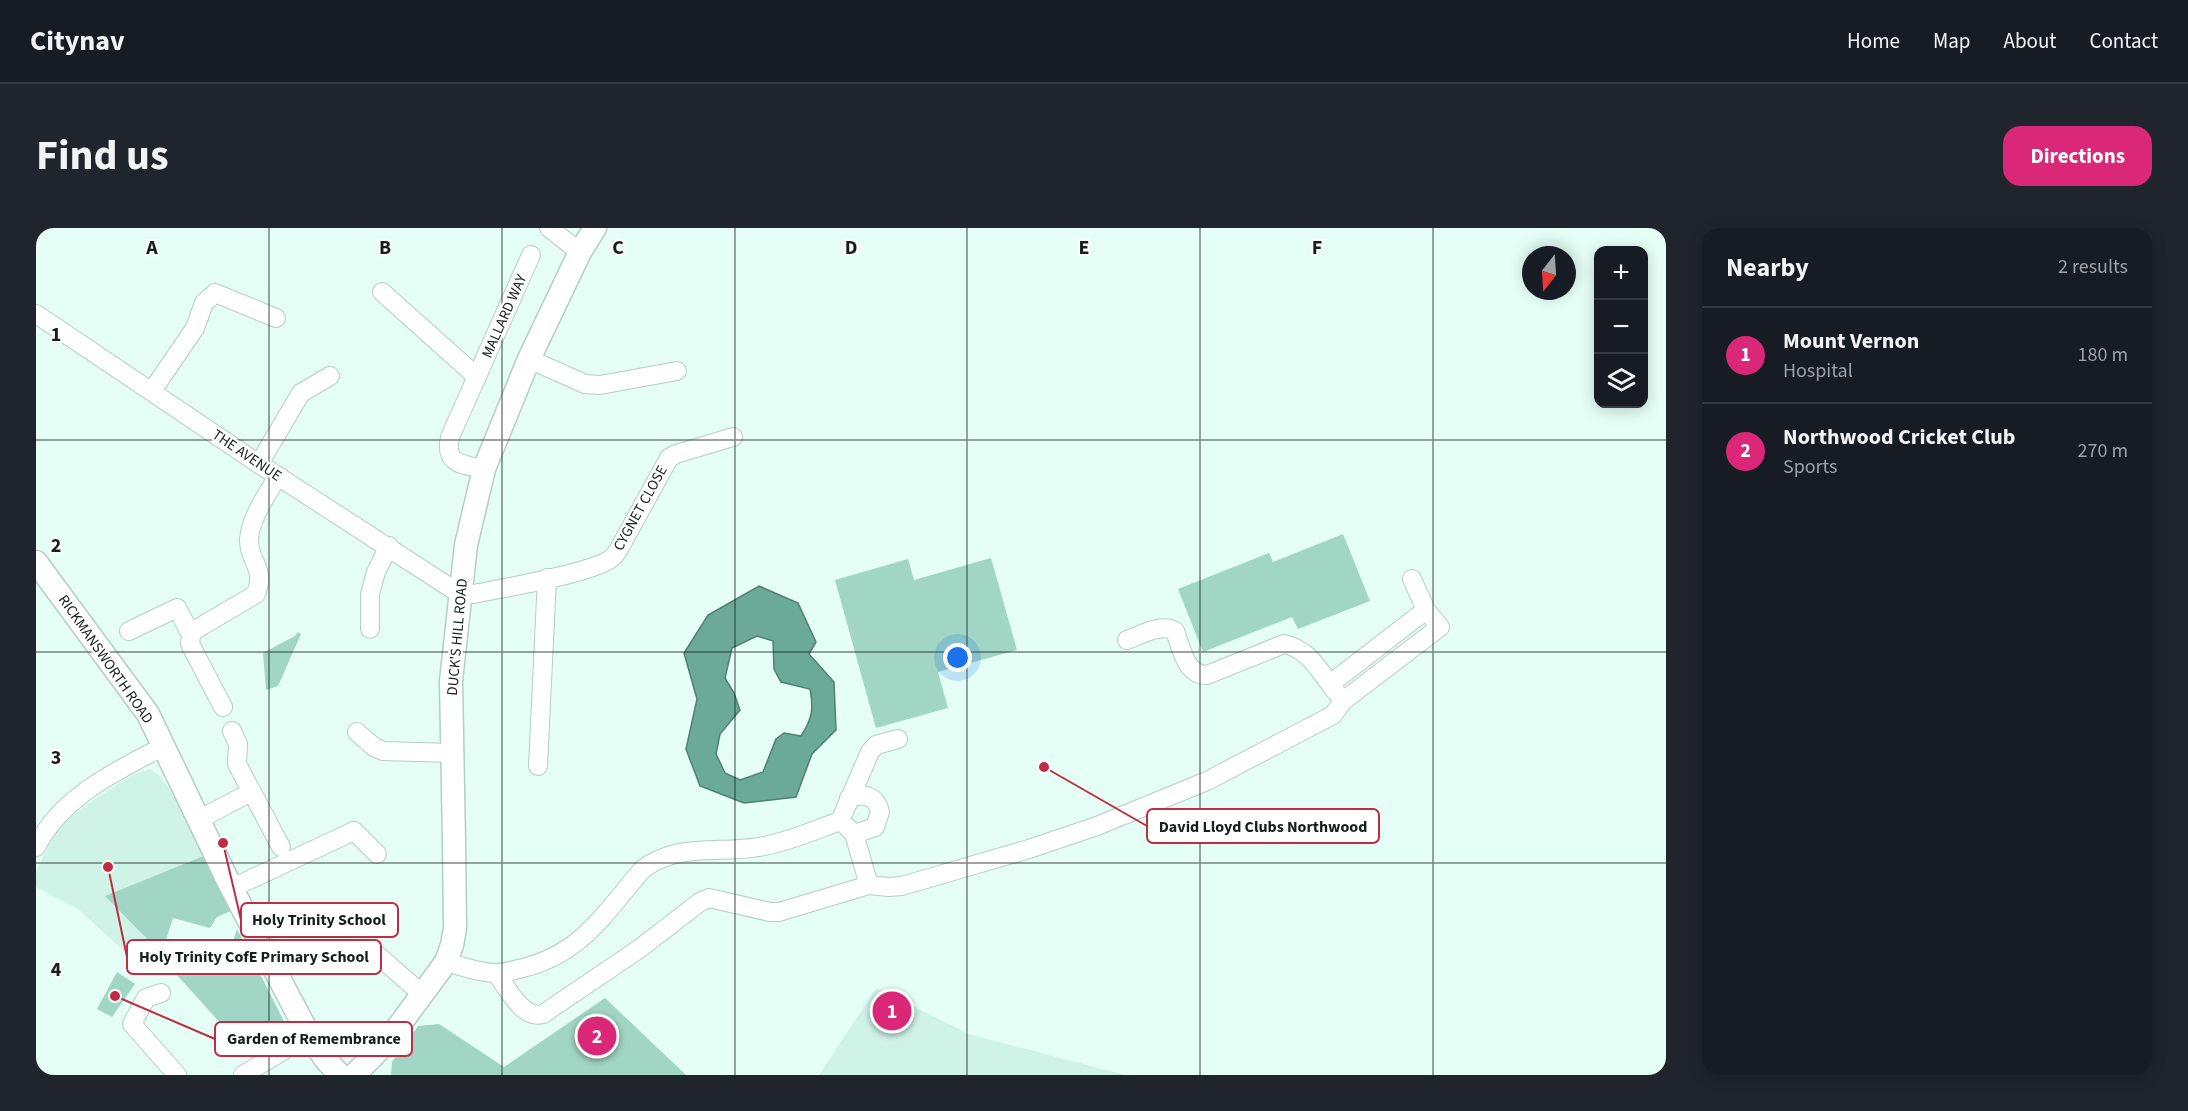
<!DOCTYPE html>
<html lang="en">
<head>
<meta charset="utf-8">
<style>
  :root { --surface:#171b24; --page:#20242c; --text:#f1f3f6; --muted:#9ea1a6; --line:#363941; --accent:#db2777 }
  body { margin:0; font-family:"Source Sans 3",sans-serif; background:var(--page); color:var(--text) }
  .controls { position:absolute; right:18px; top:18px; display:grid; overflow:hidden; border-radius:12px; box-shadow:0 3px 15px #0003 }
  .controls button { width:54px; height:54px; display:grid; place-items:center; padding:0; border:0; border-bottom:2px solid var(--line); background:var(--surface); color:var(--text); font:30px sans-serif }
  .compass { position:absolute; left:1486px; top:18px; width:54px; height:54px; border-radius:50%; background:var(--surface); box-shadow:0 3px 15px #0003; rotate:197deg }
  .you { position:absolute; left:922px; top:430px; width:21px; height:21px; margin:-15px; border:4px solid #fff; border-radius:50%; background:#1a73e8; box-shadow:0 0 0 9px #1a73e833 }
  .badge { display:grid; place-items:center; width:39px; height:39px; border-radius:50%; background:var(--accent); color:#fff; font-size:20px; font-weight:700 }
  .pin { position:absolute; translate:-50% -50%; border:3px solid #fff; box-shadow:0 2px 6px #0006 }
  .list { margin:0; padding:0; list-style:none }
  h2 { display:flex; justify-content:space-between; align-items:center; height:78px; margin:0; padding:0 24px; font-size:26px }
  h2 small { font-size:20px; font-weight:400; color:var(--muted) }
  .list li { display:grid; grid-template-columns:39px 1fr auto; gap:18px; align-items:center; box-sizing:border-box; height:96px; padding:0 24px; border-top:2px solid var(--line) }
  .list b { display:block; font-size:22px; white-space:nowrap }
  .list p { margin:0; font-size:20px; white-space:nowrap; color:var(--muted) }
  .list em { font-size:20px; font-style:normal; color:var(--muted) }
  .icon { flex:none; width:33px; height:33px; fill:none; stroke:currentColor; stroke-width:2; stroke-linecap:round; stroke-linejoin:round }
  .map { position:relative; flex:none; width:1630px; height:847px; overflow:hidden; border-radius:18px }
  header { display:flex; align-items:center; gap:36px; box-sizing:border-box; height:84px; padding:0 30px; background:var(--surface); border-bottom:2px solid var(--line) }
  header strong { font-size:28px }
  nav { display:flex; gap:33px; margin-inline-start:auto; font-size:21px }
  .intro { display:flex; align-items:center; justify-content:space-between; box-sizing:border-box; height:144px; padding:0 36px }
  h1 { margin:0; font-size:42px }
  .button { padding:15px 27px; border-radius:18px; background:var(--accent); color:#fff; font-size:21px; font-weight:700 }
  main { display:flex; gap:36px; padding:0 36px }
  aside { flex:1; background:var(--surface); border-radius:18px; box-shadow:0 3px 15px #0003 }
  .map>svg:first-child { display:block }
  .built { fill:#d0f3e7 }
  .green { fill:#a1d5c4 }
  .water { fill:#6baa97; stroke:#518072; stroke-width:1.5; fill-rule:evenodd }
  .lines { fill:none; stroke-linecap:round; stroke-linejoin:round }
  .minor-casing { stroke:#b4cdc5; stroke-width:20 }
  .major-casing { stroke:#b4cdc5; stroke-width:25 }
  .minor { stroke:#fff; stroke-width:18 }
  .major { stroke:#fff; stroke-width:22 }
  .grid { fill:none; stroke:#151f1c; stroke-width:1.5; stroke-opacity:0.55 }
  .labels { text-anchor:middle; stroke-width:4.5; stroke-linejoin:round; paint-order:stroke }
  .street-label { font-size:15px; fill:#151f1c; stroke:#fff }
  .grid-label { font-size:20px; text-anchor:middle; font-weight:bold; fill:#151f1c; stroke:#fff; stroke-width:4.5; stroke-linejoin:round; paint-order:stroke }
  .leader { fill:none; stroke:#be2d44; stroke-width:2 }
  .callout-dot { fill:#be2d44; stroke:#fff; stroke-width:2 }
  .callout { fill:#fff; stroke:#be2d44; stroke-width:2 }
  .callout-label { font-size:16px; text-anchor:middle; font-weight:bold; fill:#151f1c }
</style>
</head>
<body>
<header>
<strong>Citynav</strong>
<nav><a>Home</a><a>Map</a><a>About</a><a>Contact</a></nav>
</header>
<div class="intro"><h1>Find us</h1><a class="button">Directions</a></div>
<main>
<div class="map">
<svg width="1630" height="847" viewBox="0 0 1630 847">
  <rect width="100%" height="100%" fill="#e5fff6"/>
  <g class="built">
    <path d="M114 541 124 548 143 575 170 627 69 668 112 712 95 729 42 681 0 659V643L19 606 33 590 50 577 96 547Z"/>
    <path d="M840 760 933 806 1089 847H783Z"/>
  </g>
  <g class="green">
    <path d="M1307 306 1334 373 1262 401 1256 389 1167 424 1142 361 1233 325 1237 334Z"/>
    <path d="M955 330 981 422 902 444 912 480 840 500 799 352 872 331 878 352Z"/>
    <path d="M262 404 265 406 242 458 230 462 227 425 259 408Z"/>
    <path d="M170 627 195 683 181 689 174 700 137 690 125 728 187 747 201 701 254 805 216 830 140 746 101 733 116 716 69 668Z"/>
    <path d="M81 744 99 756 76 789 61 781Z"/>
    <path d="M569 770 650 847H355L356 834 382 798 403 796 468 839Z"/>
  </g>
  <path class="water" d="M723 358 762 375 780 414 773 426 798 454 800 502 776 526 760 569 708 575 664 558 650 521 661 471 648 425 672 387ZM721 408 737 413 738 441 745 454 774 461C778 481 776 491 765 508L748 505 740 511 727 544 704 552 689 545 680 526 684 506 704 482 698 465 689 450 696 420Z"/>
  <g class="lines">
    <g class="minor-casing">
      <g id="minor">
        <path d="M513 0 544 24"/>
        <path d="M346 64 440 148"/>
        <path d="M0 86 223 236 424 366H438C466 360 560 345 577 329 579 327 581 324 583 321L633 230 640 226 697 209"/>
        <path d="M493 131 549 156 564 157 641 143"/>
        <path d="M116 163 159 100 168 75 179 65 240 90"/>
        <path d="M223 236 265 165 294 148"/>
        <path d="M448 241C426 236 408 237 414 209L495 27"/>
        <path d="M334 401V366L340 344 353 318"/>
        <path d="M93 403 141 380 155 407"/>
        <path d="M1091 412C1105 407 1124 395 1139 403 1145 419 1150 448 1171 447L1248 416C1270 420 1281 439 1294 456"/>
        <path d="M1300 464 1294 456 1390 382"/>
        <path d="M187 479 154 416 155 407 159 402 220 366C230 339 213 335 213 312 214 290 231 267 242 248"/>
        <path d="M196 503 202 516 201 536 245 619"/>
        <path d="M321 504 338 519 347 523 417 525"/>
        <path d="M502 538 511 350"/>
        <path d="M813 570C828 565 840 567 844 584L839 599 818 606"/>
        <path d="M162 592 215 564"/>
        <path d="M810 598 818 606 833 657"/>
        <path d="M0 619C25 569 80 543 128 518"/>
        <path d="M196 660 318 603 341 626"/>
        <path d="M339 725 386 766"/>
        <path d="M410 734C426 738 443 745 460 745 467 745 475 743 483 741 545 727 567 687 606 642 641 613 688 627 728 618 755 613 779 602 804 593L834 524 840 517 862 511"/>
        <path d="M461 746C471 760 487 792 507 786L603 721 664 674 673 670 734 684H743L833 657 853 659 866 658 993 621 1061 598 1171 553 1297 487 1307 473 1404 399 1390 382 1376 351"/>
        <path d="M125 765 110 770 96 796 141 847"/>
        <path d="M207 847 273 807"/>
      </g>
    </g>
    <g class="major-casing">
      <g id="major">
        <path d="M0 334 112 486 193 655 273 807 290 832 304 847"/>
        <path d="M318 847 346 819 365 795 410 734 416 717 419 700 418 614 415 453 430 317 448 241 493 131 544 24 559 0"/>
      </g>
    </g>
    <use href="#minor" class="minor"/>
    <use href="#major" class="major"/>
  </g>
  <path class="grid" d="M233 0V847M466 0V847M699 0V847M931 0V847M1164 0V847M1397 0V847M0 212H1630M0 424H1630M0 635H1630"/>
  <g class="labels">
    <g class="street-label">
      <text transform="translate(468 88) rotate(-66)" y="5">MALLARD WAY</text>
      <text transform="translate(211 227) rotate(34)" y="5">THE AVENUE</text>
      <text transform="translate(604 280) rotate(-61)" y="5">CYGNET CLOSE</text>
      <text transform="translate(421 409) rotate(-85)" y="5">DUCK'S HILL ROAD</text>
      <text transform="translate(70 431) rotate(55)" y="5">RICKMANSWORTH ROAD</text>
    </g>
  </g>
  <g class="grid-label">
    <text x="116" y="26">A</text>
    <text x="349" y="26">B</text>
    <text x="582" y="26">C</text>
    <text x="815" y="26">D</text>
    <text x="1048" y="26">E</text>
    <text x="1281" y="26">F</text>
    <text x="20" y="113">1</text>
    <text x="20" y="324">2</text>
    <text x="20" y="536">3</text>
    <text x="20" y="748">4</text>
  </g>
  <path class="leader" d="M1008 539L1111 598M187 615L205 692M72 639L91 729M79 768L179 811"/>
  <g class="callout-dot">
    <circle cx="1008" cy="539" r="6"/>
    <circle cx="187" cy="615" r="6"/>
    <circle cx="72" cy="639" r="6"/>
    <circle cx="79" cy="768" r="6"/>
  </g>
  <g class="callout">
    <rect x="1111" y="581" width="232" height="34" rx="6"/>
    <rect x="205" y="675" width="157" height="34" rx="6"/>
    <rect x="91" y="712" width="254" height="34" rx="6"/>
    <rect x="179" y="794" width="197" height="34" rx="6"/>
  </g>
  <g class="callout-label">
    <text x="1227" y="604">David Lloyd Clubs Northwood</text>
    <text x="283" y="697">Holy Trinity School</text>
    <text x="218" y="734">Holy Trinity CofE Primary School</text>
    <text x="278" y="816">Garden of Remembrance</text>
  </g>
</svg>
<div class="controls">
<button>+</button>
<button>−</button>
<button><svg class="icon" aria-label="layers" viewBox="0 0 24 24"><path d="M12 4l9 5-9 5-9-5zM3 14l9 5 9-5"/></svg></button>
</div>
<svg class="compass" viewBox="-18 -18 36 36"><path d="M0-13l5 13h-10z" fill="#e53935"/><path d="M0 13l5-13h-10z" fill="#9ea1a6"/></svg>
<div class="you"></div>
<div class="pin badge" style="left:856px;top:783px">1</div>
<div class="pin badge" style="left:561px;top:808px">2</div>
</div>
<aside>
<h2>Nearby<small>2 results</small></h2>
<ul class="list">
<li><span class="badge">1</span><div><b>Mount Vernon</b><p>Hospital</p></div><em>180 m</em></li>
<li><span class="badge">2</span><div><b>Northwood Cricket Club</b><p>Sports</p></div><em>270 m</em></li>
</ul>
</aside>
</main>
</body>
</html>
